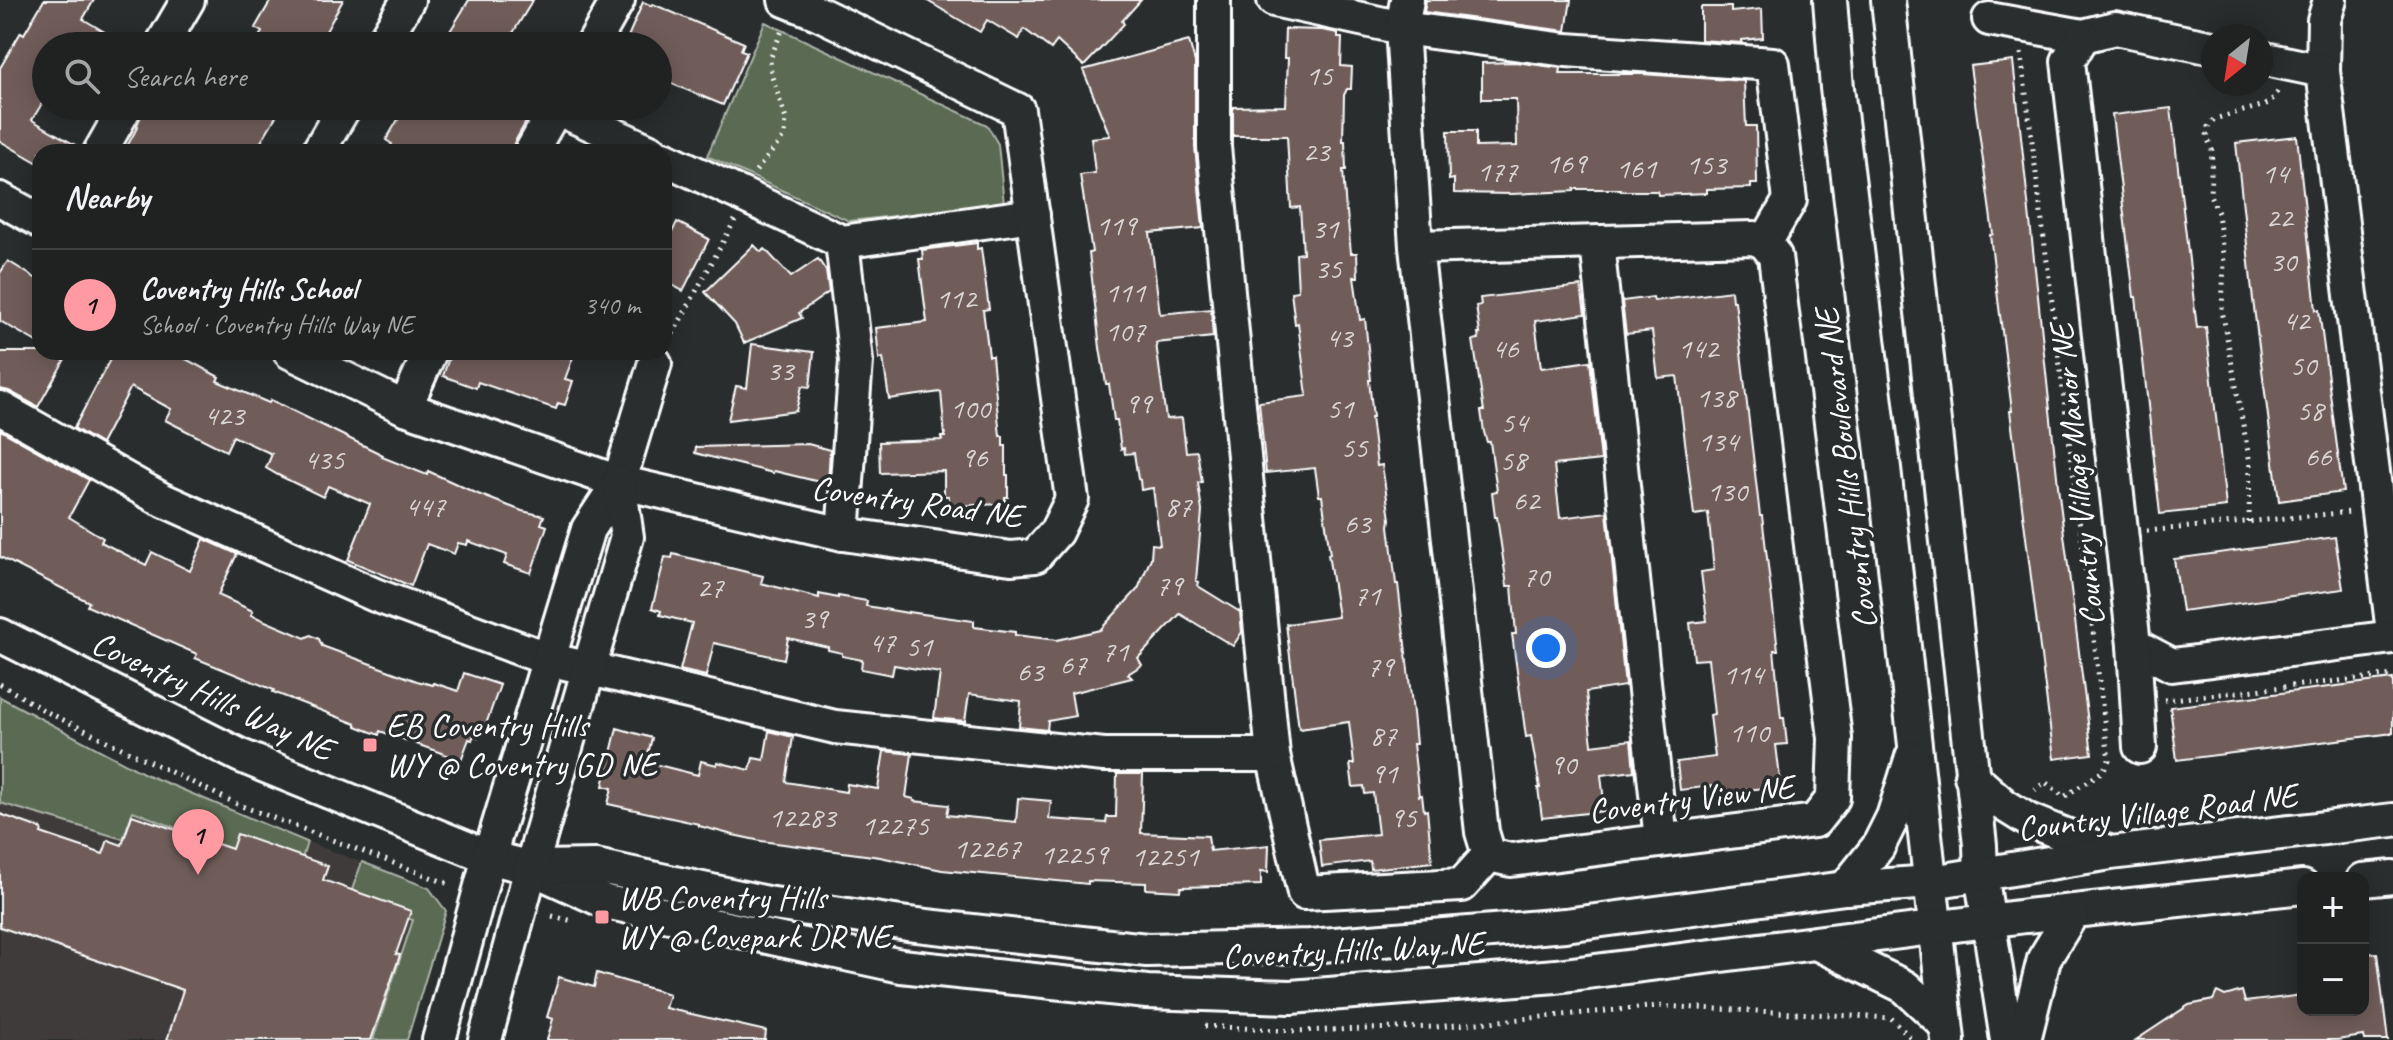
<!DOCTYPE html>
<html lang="en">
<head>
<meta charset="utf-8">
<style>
  :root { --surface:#202222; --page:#2d2f2f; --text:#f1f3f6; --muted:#a2a4a5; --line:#3d3f40; --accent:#ff9aa2 }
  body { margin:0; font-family:Caveat,sans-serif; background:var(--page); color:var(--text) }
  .controls { position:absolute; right:24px; bottom:24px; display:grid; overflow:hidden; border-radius:16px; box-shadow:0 4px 20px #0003 }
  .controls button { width:72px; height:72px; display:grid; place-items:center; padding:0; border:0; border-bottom:2px solid var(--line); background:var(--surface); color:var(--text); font:40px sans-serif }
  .compass { position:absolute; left:2201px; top:24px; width:72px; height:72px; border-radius:50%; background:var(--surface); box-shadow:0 4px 20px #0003; rotate:210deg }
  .you { position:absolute; left:1546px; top:648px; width:28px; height:28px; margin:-20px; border:6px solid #fff; border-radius:50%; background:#1a73e8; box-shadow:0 0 0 12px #1a73e833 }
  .badge { display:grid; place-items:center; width:52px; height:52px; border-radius:50%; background:var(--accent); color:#111; font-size:26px; font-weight:700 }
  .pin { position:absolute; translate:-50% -66px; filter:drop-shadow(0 2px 4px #0008) }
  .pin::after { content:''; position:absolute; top:42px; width:28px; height:24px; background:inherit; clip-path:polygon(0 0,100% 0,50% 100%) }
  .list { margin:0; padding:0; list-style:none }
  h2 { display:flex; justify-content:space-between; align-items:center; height:104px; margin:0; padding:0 32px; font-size:34px }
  h2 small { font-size:26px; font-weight:400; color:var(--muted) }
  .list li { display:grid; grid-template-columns:52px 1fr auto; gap:24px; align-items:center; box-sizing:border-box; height:112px; padding:0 32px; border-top:2px solid var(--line) }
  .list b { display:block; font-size:30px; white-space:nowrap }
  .list p { margin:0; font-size:26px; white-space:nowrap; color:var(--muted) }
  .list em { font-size:26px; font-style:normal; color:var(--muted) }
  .icon { flex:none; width:44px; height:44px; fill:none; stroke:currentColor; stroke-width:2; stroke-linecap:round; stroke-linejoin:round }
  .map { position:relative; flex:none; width:2393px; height:1040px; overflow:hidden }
  .search { position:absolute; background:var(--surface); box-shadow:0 4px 20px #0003; left:32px; top:32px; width:640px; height:88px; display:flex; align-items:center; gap:20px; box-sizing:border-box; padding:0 28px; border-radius:44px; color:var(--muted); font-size:30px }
  .panel { position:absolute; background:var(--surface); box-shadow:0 4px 20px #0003; left:32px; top:144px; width:640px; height:216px; border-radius:24px }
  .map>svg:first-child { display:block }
  .built { fill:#3f3b3b }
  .green { fill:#5a6a53; stroke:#acb4a9; stroke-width:2 }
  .building { fill:#6f5d5a; stroke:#fff; stroke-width:2 }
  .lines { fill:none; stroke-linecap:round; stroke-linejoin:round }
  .minor-casing { stroke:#fff; stroke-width:38 }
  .path { stroke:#fff; stroke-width:5; stroke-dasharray:2 6; stroke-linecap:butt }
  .minor { stroke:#2a2d2e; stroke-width:32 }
  .poi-dot { fill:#ff9aa2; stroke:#2a2d2e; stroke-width:3 }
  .labels { text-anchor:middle; stroke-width:7; stroke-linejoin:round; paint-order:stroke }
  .number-label { font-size:30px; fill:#dbd6d6 }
  .street-label { font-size:34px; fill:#fff; stroke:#2a2d2e }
  .poi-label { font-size:34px; fill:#fff; stroke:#2a2d2e; text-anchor:start }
</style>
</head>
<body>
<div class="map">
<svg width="2393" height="1040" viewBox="0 0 2393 1040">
  <rect width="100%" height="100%" fill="#2a2d2e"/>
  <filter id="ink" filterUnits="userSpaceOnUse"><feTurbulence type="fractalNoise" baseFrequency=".0125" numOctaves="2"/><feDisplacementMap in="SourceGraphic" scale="16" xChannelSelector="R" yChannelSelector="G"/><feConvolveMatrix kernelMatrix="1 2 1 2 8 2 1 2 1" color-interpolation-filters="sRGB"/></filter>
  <g filter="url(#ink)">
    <path class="built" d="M0 697 145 774 258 823 429 888 446 911 407 1040H0Z"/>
    <g class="green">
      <path d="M765 22 987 125 998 144 1004 204 849 221 707 156Z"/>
      <path d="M0 697 145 774 307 842 301 862 232 850 133 811 123 839 0 803Z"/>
      <path d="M362 862 429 888 446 911 407 1040H373L413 920 349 898Z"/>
    </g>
    <g class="building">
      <path d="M44 0H94L83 19 128 46H46V97L32 120 82 149 81 152H40V164L0 141V68L21 32 24 34Z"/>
      <path d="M271 0H343L318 46H253L262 32 255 28Z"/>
      <path d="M469 0H533L505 46H441Z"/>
      <path d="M926 0H1141L1122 21 1124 24 1084 66 1057 41 1051 49 1024 29 1019 39 987 20 980 32Z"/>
      <path d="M1426 0H1571L1566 31 1424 12Z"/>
      <path d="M643 2 652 6 653 4 744 43 741 50 747 52 723 105 658 78V46H624Z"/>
      <path d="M1701 7H1731V12L1762 9 1763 38 1742 40V43L1701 40Z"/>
      <path d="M1285 29 1322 30 1338 33V38H1342L1341 66 1352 67 1351 89H1347L1344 95 1343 141H1345L1346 170H1343L1346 212H1347L1351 253H1357L1358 277H1354L1360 320 1365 319 1368 348 1371 380H1369L1373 417H1371L1377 466 1382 465 1390 519 1389 526 1396 584H1398L1413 713 1416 744H1413L1419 796 1422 795 1424 811 1427 810 1432 862 1371 869 1370 861 1322 867 1319 840 1378 834 1373 793 1365 794 1364 786 1353 787 1350 764H1354L1349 722 1299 729 1286 624 1338 617 1328 554H1330L1322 496H1319L1315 468 1266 473 1259 402 1307 396 1298 323 1295 324 1291 292 1298 291 1296 254 1303 253 1300 207 1291 208 1287 136H1233V107L1286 106 1288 58H1284Z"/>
      <path d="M1189 41 1195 62V147L1203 228 1150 233 1160 314 1211 309 1213 337 1156 343 1166 419 1182 418 1186 452 1197 451 1202 482 1198 483 1202 511 1196 581 1199 582 1198 586 1240 612 1242 632 1233 646 1180 614 1138 658 1142 665 1128 674 1132 678 1071 693 1075 716 1048 721 1047 730 1019 727 1021 701 969 694 965 721 934 718 940 673 894 665 892 675 861 669 862 660 842 656V653L828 650V647L788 638 784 659 714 643 706 676 680 670 692 623 660 615 661 611 652 608 665 557 672 558 673 554 763 576 761 583 819 598V594L838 598V596L867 601 866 606 908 613V612L974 621V627L1015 632V635L1057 640 1100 630 1138 589 1151 558 1152 544 1160 545 1153 488 1141 490 1140 480 1138 479 1134 453 1125 454 1124 448 1121 449 1117 420H1114L1109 384H1106L1100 348 1089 253 1092 252 1080 175 1095 173 1091 138 1110 136 1083 70Z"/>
      <path d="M2013 61 2059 495 2092 754 2054 759 2010 411H2012L1990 235 1993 234 1970 66Z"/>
      <path d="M1515 62 1561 68 1560 74H1642L1744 81 1746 126H1756L1757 184H1751V188L1707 189V193L1658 195 1657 191H1621V189H1574V191L1512 194 1454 193V179L1449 180 1448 131H1476V147L1517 146 1516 99H1482V63Z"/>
      <path d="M145 106H282L255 152H124L138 126 137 125Z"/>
      <path d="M406 106H535L514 143 512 152H387L392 144 386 140Z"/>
      <path d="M2171 108 2197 328 2206 327 2226 507 2160 514 2136 297H2134L2112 115Z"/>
      <path d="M2297 136 2316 310H2319L2343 492 2279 501 2253 300 2236 143Z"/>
      <path d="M677 222 709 239 683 291 664 281 672 261 664 258V249Z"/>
      <path d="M977 243V249L981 248 989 309 983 310 989 356H992L1000 436H1003V446H1006V475H1008V497H1005V504L949 506V496H944V471L880 473 879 442 942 440 941 437H945L941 392 889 399 883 358 879 359 876 328 927 322 919 259H923L922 250Z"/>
      <path d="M754 245 761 252 765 249 791 277 818 259 826 271 829 292 799 313 802 318 744 343 735 324 705 292Z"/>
      <path d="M8 261 40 281V344L0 321V273Z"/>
      <path d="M1581 286 1585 314 1535 321 1541 368 1590 361 1601 460 1554 465 1560 518 1607 512 1625 686 1586 692 1592 745 1631 740 1634 771 1601 775 1605 811 1542 818 1538 788H1540L1531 736 1526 737 1512 634H1516L1512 586H1507L1497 517H1495L1492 492 1497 491 1490 442H1487L1484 432 1481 411H1484L1473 340 1479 339 1478 334H1480L1476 306 1481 305 1480 298Z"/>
      <path d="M1731 291 1732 301H1735L1760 516H1762L1778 650H1774L1781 718H1784L1787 744 1776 745 1781 786 1713 794 1712 786 1680 790 1677 762 1715 757 1710 715 1714 714 1708 659 1694 660 1690 623 1707 621 1701 572 1714 570 1708 513 1694 515 1677 376 1658 378 1652 331 1626 334 1622 301 1653 297 1654 301Z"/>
      <path d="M752 344 814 352 810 387 802 386 796 411 728 420 736 386 747 388Z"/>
      <path d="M0 352H69L38 407 9 391 0 389Z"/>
      <path d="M114 352H173L219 377 217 381 269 403 271 400 383 455 382 457 427 475 428 471 478 494 522 511 544 516 541 524 547 526 531 573 504 564 507 555 468 541 467 545 458 543 454 554 427 544 411 586 348 560 370 504 328 486 323 497 278 475 266 468 272 454 233 436 226 451 165 420 171 409 131 387 101 444 74 428Z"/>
      <path d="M451 352H575L565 379 573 381 565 405 558 403 556 409 478 382 476 388 443 376Z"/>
      <path d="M0 430 89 480 69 517 103 538 101 542 146 565 152 552 190 571 204 539 237 554 218 595 253 611 251 615 305 638 311 635 319 639 322 646 417 681 433 685 434 683 458 691 464 673 500 685 485 727 482 726 478 737 474 735 472 740 469 739 461 760 380 731 379 735 356 726V724L273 692 274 690 195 658 197 654 87 606 89 602 0 557Z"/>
      <path d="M808 444 830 450 828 484 774 471 773 473 695 453 696 447Z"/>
      <path d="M2335 537 2343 589 2182 611 2174 559Z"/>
      <path d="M2393 679V733L2177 760 2170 707Z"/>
      <path d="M617 728 652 738 646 762 698 775 701 761 717 765V762L750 770 753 758 764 760 769 731 793 737 786 782 846 792 847 784 878 789 884 751 912 754 906 797 914 799V801L949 805 947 815 1016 822 1018 798 1051 801 1049 819 1106 823 1107 817H1116L1117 774H1143L1141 833 1208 836 1210 851 1269 845 1268 872 1261 871V885L1181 887 1180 891 1146 889V883L1088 881V884L942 870 880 857 761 841 733 835 699 826V824L608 804 612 788 603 786Z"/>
      <path d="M0 814 42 829 41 833 103 854 108 840 122 845 132 815 232 849 237 834 328 866 323 880 411 911 396 954 400 955 371 1040H167L183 990 0 927Z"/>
      <path d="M2377 953 2388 1040H2364L2363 1036 2337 1040H2136L2189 1005 2213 1000 2217 992 2225 996 2242 991 2245 1002 2303 995V1010H2363V954Z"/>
      <path d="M597 973 669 994 665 1008 766 1031 765 1040H547L553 1019 547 1017 559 977 594 987Z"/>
    </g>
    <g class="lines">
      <g class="minor-casing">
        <g id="minor">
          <path d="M1214 0V147L1273 755 1304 893 1462 885 1489 855"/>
          <path d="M1274 0 1402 28 1566 50 1773 64 1790 200 1765 243"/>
          <path d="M1407 0 1402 28 1416 247 1482 832 1489 855 1511 860 1815 821 1833 798 1835 738 1775 256 1765 243 1754 238 1416 247"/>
          <path d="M1830 0 1837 88 1884 468 1948 1040"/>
          <path d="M1888 0 1980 845 1981 873 2007 1040"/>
          <path d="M2330 0 2324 20 2323 71 2393 632"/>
          <path d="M1989 19 2083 36 2115 28 2213 48"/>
          <path d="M2083 36 2068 61 2134 645 2172 665 2393 637"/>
          <path d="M161 46 188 0"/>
          <path d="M381 46 408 0"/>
          <path d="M592 46 618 0"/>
          <path d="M2261 58 2323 71"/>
          <path d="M556 108 652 152"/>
          <path d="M100 152 126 106"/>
          <path d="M318 152 345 106"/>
          <path d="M531 152 557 106"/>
          <path d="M664 158 842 242 856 361 843 534"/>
          <path d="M0 199 40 221"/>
          <path d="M842 242 1033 215"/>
          <path d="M1597 243 1661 840"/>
          <path d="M290 352 405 408 619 482 843 534 1011 558 1035 556 1056 532 1072 499 1018 110 820 14 785 0"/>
          <path d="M0 408 161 499 375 595 548 659 835 727 1104 755H1273"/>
          <path d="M405 408 430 352"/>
          <path d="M0 635 241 756 489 857 531 868 606 902 901 966 1147 992 1291 997 1556 976 2026 916 2303 887"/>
          <path d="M2134 645 2140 747"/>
          <path d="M1971 776 2004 805 2028 820 2108 852"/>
          <path d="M538 867 596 866 767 903 908 924 1147 950 1310 946 1565 925 1845 888 1932 882 2111 853 2393 820"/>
          <path d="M2363 880 2393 877"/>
          <path d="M1845 888 1878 847 1893 817 1912 757"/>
          <path d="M1818 944 1905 987 1946 1025"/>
          <path d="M439 1040 489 857 588 529 619 482 655 363"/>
          <path d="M485 1040 531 868 627 537 619 482"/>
          <path d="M2024 1040 2044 959 2073 912"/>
        </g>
      </g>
      <g class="path">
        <path d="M2021 53 2109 760 2103 771 2064 797 2045 782 2035 790"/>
        <path d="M756 171 785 135 786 119 771 74 770 59 783 28"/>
        <path d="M669 341 735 220"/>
        <path d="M2249 522 2250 463 2222 310 2224 262 2218 213 2210 195 2212 150 2207 137 2208 127 2214 119 2265 105 2274 98 2279 90"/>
        <path d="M2147 531 2352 512"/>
        <path d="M0 684 45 711 239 805 449 884"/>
        <path d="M2164 700 2393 675"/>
        <path d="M552 916 573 921"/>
        <path d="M1205 1026 1295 1031 1435 1027 1659 1006 1891 1018 1913 1040"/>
      </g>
      <use href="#minor" class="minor"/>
    </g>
  </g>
  <g class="poi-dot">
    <rect x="362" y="737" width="16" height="16" rx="4"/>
    <rect x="594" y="909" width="16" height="16" rx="4"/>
  </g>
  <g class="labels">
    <g class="number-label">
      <text x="1319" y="85">15</text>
      <text x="1316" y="161">23</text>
      <text x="1566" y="173">169</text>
      <text x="1706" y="174">153</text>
      <text x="1636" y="178">161</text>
      <text x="1497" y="181">177</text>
      <text x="2275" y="183">14</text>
      <text x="2279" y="227">22</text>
      <text x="1116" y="235">119</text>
      <text x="1325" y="238">31</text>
      <text x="2283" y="271">30</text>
      <text x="1328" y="278">35</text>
      <text x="1125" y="302">111</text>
      <text x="956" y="308">112</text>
      <text x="2296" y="330">42</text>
      <text x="1125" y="341">107</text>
      <text x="1339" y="347">43</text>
      <text x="1505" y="358">46</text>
      <text x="1698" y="358">142</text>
      <text x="2303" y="375">50</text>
      <text x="780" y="380">33</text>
      <text x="1716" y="407">138</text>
      <text x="1138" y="413">99</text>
      <text x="970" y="418">100</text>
      <text x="1340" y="418">51</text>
      <text x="2310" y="420">58</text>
      <text x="224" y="425">423</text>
      <text x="1514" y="432">54</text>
      <text x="1718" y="451">134</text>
      <text x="1354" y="457">55</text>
      <text x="2318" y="466">66</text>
      <text x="974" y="467">96</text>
      <text x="324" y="469">435</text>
      <text x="1513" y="470">58</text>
      <text x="1727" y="501">130</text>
      <text x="1526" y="510">62</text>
      <text x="425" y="516">447</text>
      <text x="1178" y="516">87</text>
      <text x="1357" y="533">63</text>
      <text x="1536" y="586">70</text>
      <text x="1169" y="595">79</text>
      <text x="710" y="597">27</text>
      <text x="1367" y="605">71</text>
      <text x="814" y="628">39</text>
      <text x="882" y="652">47</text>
      <text x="919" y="656">51</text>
      <text x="1115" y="661">71</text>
      <text x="1073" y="674">67</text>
      <text x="1380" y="676">79</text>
      <text x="1030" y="681">63</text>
      <text x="1743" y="684">114</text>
      <text x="1749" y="742">110</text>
      <text x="1383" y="745">87</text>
      <text x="1563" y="774">90</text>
      <text x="1384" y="783">91</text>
      <text x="802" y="827">12283</text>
      <text x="1403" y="827">95</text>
      <text x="895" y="835">12275</text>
      <text x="987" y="858">12267</text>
      <text x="1074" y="864">12259</text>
      <text x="1165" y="866">12251</text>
    </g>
    <g class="street-label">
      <text transform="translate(1845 469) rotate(-97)" y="12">Coventry Hills Boulevard NE</text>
      <text transform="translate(2076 475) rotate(-96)" y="12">Country Village Manor NE</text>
      <text transform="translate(917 501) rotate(8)" y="12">Coventry Road NE</text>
      <text transform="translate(213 695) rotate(25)" y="12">Coventry Hills Way NE</text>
      <text transform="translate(1691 798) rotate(-7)" y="12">Coventry View NE</text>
      <text transform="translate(2157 811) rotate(-7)" y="12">Country Village Road NE</text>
      <text transform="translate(1353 949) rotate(-3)" y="12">Coventry Hills Way NE</text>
    </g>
    <g class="poi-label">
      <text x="386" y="737">EB Coventry Hills<tspan x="386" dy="39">WY @ Coventry GD NE</tspan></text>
      <text x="618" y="909">WB Coventry Hills<tspan x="618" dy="39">WY @ Covepark DR NE</tspan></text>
    </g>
  </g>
</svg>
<div class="controls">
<button>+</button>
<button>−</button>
</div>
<svg class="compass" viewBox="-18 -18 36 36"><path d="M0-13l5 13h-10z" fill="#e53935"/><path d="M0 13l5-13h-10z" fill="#a2a4a5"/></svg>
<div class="you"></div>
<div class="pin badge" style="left:198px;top:875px">1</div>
<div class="search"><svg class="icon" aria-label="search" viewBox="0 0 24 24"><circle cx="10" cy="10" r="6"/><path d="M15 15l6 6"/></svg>Search here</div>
<section class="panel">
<h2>Nearby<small></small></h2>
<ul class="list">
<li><span class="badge">1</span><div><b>Coventry Hills School</b><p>School · Coventry Hills Way NE</p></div><em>340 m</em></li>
</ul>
</section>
</div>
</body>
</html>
